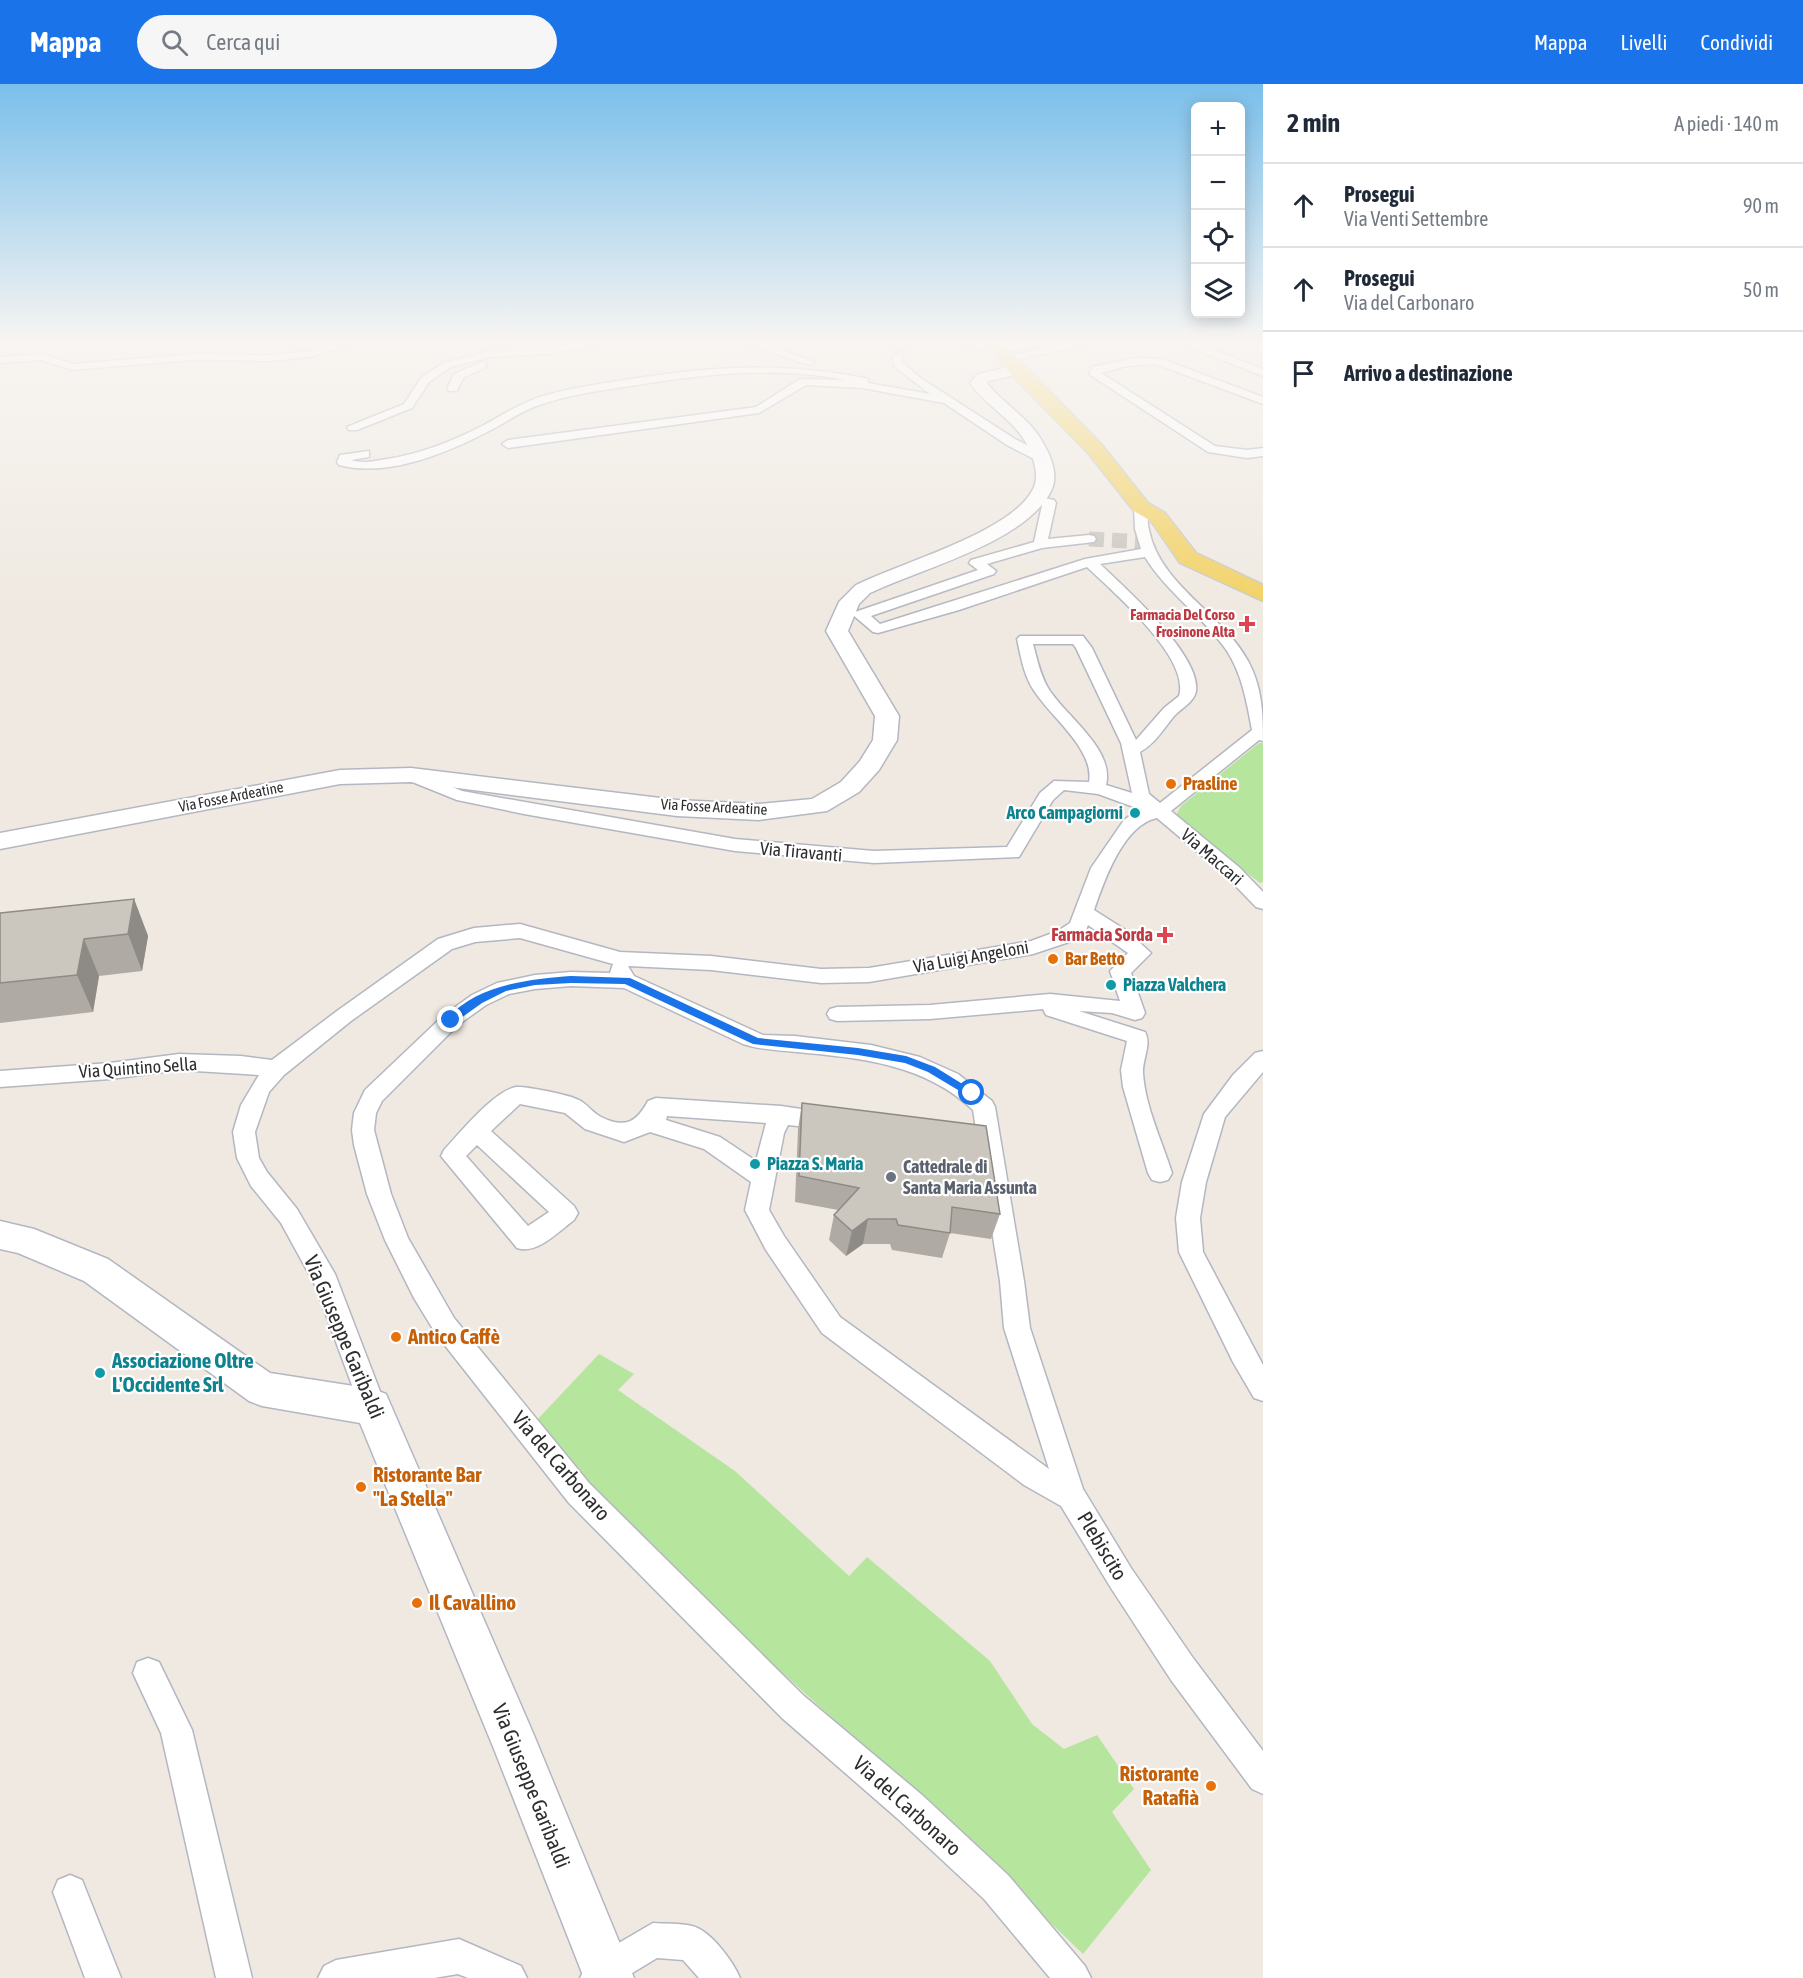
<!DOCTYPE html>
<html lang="it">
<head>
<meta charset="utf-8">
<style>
  :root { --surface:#fff; --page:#f6f6f7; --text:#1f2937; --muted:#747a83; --line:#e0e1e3; --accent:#1a73e8 }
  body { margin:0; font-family:"Asap Condensed",sans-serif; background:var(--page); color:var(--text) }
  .controls { position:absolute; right:18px; top:18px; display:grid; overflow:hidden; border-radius:9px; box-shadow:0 3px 15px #0003 }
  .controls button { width:54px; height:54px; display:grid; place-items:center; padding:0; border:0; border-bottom:2px solid var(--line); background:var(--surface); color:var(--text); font:30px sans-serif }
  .stop { position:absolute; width:18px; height:18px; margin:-14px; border:4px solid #1a73e8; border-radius:50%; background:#fff }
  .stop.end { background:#1a73e8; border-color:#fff; box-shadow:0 2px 6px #0008 }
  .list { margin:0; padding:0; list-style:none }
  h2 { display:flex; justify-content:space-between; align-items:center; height:78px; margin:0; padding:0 24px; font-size:26px }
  h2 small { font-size:20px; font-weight:400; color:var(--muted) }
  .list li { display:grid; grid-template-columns:39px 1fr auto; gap:18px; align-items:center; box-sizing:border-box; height:84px; padding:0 24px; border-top:2px solid var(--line) }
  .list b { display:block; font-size:22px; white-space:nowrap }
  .list p { margin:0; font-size:20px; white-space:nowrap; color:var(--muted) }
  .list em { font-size:20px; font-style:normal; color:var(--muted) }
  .icon { flex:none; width:33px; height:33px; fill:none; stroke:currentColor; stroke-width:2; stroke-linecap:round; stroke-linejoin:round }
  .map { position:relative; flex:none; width:1263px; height:1894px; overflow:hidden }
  header { display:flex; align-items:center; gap:36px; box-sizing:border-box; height:84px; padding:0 30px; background:var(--accent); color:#fff }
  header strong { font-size:28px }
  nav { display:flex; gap:33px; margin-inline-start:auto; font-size:21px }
  .search { width:420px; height:54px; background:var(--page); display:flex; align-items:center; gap:15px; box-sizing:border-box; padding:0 21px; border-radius:33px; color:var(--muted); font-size:22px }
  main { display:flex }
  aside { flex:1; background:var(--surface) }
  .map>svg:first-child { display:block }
  .green { fill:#b6e59e }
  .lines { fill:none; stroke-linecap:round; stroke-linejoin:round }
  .street-tunnel-far1 { stroke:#c8c4bd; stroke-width:12; stroke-dasharray:12 6; stroke-linecap:butt }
  .street-tunnel { stroke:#c8c4bd; stroke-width:15; stroke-dasharray:15 8; stroke-linecap:butt }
  .street-casing { stroke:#b4b7c1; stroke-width:3 }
  .secondary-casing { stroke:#b4b7c1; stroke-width:3 }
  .primary-casing { stroke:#c9c9c9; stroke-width:3 }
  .street { fill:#fff; fill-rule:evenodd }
  .secondary { fill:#fff; fill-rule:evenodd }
  .primary { fill:#f2d163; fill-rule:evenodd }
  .wall { fill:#afaba4 }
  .shaded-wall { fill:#8e8b86 }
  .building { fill:#cbc7bf; stroke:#8e8b86; stroke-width:1.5 }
  .route { fill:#1a73e8 }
  .health-dot { fill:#e0444e; stroke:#fff; stroke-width:2 }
  .food-dot { fill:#e8710a; stroke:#fff; stroke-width:2 }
  .culture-dot { fill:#0f9aa8; stroke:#fff; stroke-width:2 }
  .worship-dot { fill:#6b7280; stroke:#fff; stroke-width:2 }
  .labels { text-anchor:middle; stroke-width:4.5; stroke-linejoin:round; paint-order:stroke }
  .far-health-label { font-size:15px; font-weight:bold; fill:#be3a42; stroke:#fff; text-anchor:end }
  .far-street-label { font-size:15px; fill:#2e2e2e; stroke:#fff }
  .food-label { font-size:18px; font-weight:bold; fill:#c56008; stroke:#fff; text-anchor:start }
  .culture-label { font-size:18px; font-weight:bold; fill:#0d838f; stroke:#fff; text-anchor:start }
  .street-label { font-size:18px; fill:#2e2e2e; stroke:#fff }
  .health-label { font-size:18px; font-weight:bold; fill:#be3a42; stroke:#fff; text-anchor:end }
  .worship-label { font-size:18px; font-weight:bold; fill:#5b616d; stroke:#fff; text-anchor:start }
  .near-street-label { font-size:21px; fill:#2e2e2e; stroke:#fff }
  .near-food-label { font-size:21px; font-weight:bold; fill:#c56008; stroke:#fff; text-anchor:start }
  .near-culture-label { font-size:21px; font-weight:bold; fill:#0d838f; stroke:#fff; text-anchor:start }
</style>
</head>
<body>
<header>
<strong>Mappa</strong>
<div class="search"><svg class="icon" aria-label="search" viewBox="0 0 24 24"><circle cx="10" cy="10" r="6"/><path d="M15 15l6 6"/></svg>Cerca qui</div>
<nav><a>Mappa</a><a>Livelli</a><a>Condividi</a></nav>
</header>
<main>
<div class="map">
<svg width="1263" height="1894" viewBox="0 0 1263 1894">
  <rect width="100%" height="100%" fill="#efe9e1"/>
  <g class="green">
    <path d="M1259 659H1263V798L1260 799 1175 733 1181 722Z"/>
    <path d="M599 1270 634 1290 618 1306 735 1387 849 1492 867 1473 990 1577 1032 1640 1064 1665 1097 1651 1134 1705 1112 1728 1151 1786 1083 1870 919 1713 753 1562 594 1408 536 1337Z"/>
  </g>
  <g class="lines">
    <path class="street-tunnel-far1" d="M897 273 904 259"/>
    <path class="street-tunnel" d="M1089 455 1146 458"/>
    <g class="street-casing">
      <g id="street">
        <path d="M336 259H354L311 273 269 277 193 276 72 286 41 276 0 279V273L42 270 73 280 193 270 269 271 310 267Z"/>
        <path d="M576 259H606L547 270 489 273 451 283 429 298 412 324 357 346H349L347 343 404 320 421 294 443 279 489 267 547 264Z"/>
        <path d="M745 259H762L814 278 813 280H805Z"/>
        <path d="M956 259H985L1005 265 1000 268Z"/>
        <path d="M1070 259H1094L1007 278 1002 275 1007 272Z"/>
        <path d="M1179 259H1195L1263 285V292Z"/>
        <path d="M897 270 901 271 903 279 919 293 1015 355 1044 370 1046 373 1044 376H1036L1007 361 944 319 862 304 806 301 759 329 508 364 502 360 508 356 756 323 800 295 845 296C776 282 706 290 637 301 604 306 571 310 539 321 521 327 507 338 491 346 447 369 388 394 339 381L337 378 340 371 369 367V373L351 376C363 380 375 377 387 375 420 370 453 357 482 342 503 331 520 319 543 312 574 303 606 299 637 294 716 282 785 278 864 294L868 295V299L930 310 894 282 892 273Z"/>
        <path d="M1135 274 1162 275 1263 313V320L1156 280 1127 282 1101 289 1215 362 1247 366 1263 364V372L1247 374 1208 368 1089 290 1092 283Z"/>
        <path d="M482 278 486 279V283L463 294 457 307H449L447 305 454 290Z"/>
        <path d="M1036 412 1054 416 1056 419 1048 455 1089 451 1094 452 1096 455 1094 458 1042 464 987 480 996 487 994 490 871 532 880 540 1085 475 1141 465 1135 445 1134 423 1141 419 1148 423C1148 430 1147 439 1149 446 1160 501 1222 529 1248 577 1262 603 1263 628 1263 657L1259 656 1171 727 1240 784 1263 808V825L1256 823 1226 792 1157 734C1123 741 1104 797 1094 826L1127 847 1151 869 1131 889 1145 929 1142 934 1135 936 1112 929 1079 927 1145 948C1152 960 1142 976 1143 989 1145 1022 1162 1057 1172 1089L1168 1096 1160 1098 1152 1096 1148 1089 1123 1003 1121 986 1127 957 1046 931 1043 925 930 935 837 937 830 935 827 930 830 925 837 923 930 921 1050 910 1120 917 1110 887 1128 869 1088 841 1085 848 1072 857 1033 870 869 898 821 899 711 886 628 882 634 892 763 951 795 952 871 961 920 973 958 990 992 1017 995 1023 1024 1197 1030 1244 1083 1405 1131 1484 1193 1574 1263 1667V1710L1252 1705 1171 1596 1111 1504 1061 1422 1024 1401 822 1249 766 1166 745 1126 751 1098 704 1065 650 1048 624 1058 585 1045 565 1029 520 1020 491 1047 574 1122 578 1129 574 1136C559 1147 537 1171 517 1164L441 1072 444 1066C460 1049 494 1007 516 1003 526 1002 570 1011 579 1016 587 1020 593 1029 601 1033 625 1045 637 1038 648 1017L656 1014 781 1022 835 1030 838 1036 835 1042 827 1045 788 1041 784 1049 769 1126 784 1152 840 1233 1049 1385 1004 1244 1000 1197 973 1026C925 980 861 974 797 968 778 966 761 966 743 960L624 904 571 902 535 905 509 910 486 921 458 941 382 1017 376 1029 374 1046 391 1110 408 1154 454 1234 589 1399 804 1612 922 1711 1008 1791 1085 1882 1091 1894H1050L984 1815 898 1735 782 1634 569 1419 436 1250 414 1214 385 1156 367 1110 354 1061 352 1046 354 1029 365 1006 444 931 472 911 497 899 535 891 571 888 610 889 613 880 520 854 475 858 452 865 351 937 284 991 269 1008 255 1048 259 1074 267 1088 297 1125 335 1190 386 1323 382 1332 373 1335 364 1332 360 1323 315 1201 281 1139 251 1102 237 1074 233 1048 241 1021 259 991 179 986 110 995 0 1003V987L110 979 179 970 241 972 272 976 337 927 438 855 474 844 520 840 620 868 711 872 821 885 869 884 1031 857 1058 847 1070 839 1091 784 1124 736 1135 728 1142 726 1098 710 1064 706 1053 716 1019 773 874 779 735 767 524 730 457 716 405 695 402 691 405 687 411 686 462 707 735 755 874 767 1007 763 1040 709 1054 697 1089 698C1095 666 1051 633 1035 608 1024 593 1021 573 1017 555L1020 552H1083L1092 564 1136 656 1164 624 1179 612C1191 574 1112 507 1087 483L959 526 878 549 873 548 853 531 855 528 978 486 969 479 971 476 1034 458 1042 421 1030 416ZM1145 473C1167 509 1203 532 1227 567 1242 590 1247 619 1252 646L1160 719 1149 710 1140 668C1156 659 1163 645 1175 631 1182 624 1194 618 1196 607 1201 571 1125 504 1100 480ZM1033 560H1073L1076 564 1121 659 1132 709 1106 701C1115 665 1065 632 1048 604 1040 590 1037 575 1033 560ZM667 1032 766 1039 756 1077 720 1053 666 1036ZM477 1061 549 1128 528 1142 466 1072Z"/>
        <path d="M1263 967V988L1225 1033 1206 1098 1200 1134 1203 1168 1263 1281V1317L1254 1314 1233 1278 1179 1168 1176 1134 1182 1098 1204 1030 1233 991 1255 969Z"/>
        <path d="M148 1574 159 1578 192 1646 252 1894H216L161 1649 133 1589 137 1578Z"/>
        <path d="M70 1791 82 1796 121 1894H85L53 1808 58 1796Z"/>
        <path d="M653 1839C665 1840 680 1839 692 1842 710 1846 733 1877 740 1894H699L683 1876 657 1874 624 1894H580L586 1882 593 1874Z"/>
        <path d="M459 1855 521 1882 527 1894H468L458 1890 434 1894H318L324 1882 336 1876Z"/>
      </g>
    </g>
    <g class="secondary-casing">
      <g id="secondary">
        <path d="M1005 259H1039L1037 262 1000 270 992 265 995 262Z"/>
        <path d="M1017 281 1025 286 1023 289 989 297 987 299C1004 321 1030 334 1043 359 1051 372 1059 392 1051 407 1026 458 920 485 870 509L859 520 848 547 899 632 897 656 879 686 859 708 827 727 759 736 677 732 411 698 340 700 0 765V749L340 686 411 684 677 716 759 720 812 715 841 698 860 677 873 656 875 632 826 547 839 518 856 501C900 479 1009 449 1032 407 1041 393 1033 372 1026 359 1013 335 986 322 970 299L978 290Z"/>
        <path d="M0 1137 34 1145 108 1175 270 1289 373 1305 386 1310 533 1649 634 1894H584L494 1665 360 1339 262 1322 249 1317 84 1197 18 1169 0 1165Z"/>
      </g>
    </g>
    <g class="primary-casing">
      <path id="primary" d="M986 259H1003L1102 361 1148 419 1165 429 1196 469 1263 501V517L1180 479 1151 437 1134 427 1088 369 1011 290Z"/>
    </g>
    <use href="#street" class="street"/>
    <use href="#secondary" class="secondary"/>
    <use href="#primary" class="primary"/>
  </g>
  <g class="wall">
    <path d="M134 815 148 852 142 887 99 892 93 928 0 939V829Z"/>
    <path d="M802 1019 1000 1130 991 1155 950 1149 942 1174 892 1166 890 1160H863L846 1172 829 1156 834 1131 838 1126 795 1118 798 1045Z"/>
  </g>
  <g class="shaded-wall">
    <path d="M134 815 148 852 142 887 128 850Z"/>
    <path d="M84 855 99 892 93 928 77 891Z"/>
    <path d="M868 1135 863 1160 846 1172 852 1147Z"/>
  </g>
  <g class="building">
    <path d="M134 815 128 850 84 855 77 891 0 899V829Z"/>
    <path d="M802 1019 986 1042 1000 1130 952 1123 950 1149 898 1141 896 1135H868L852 1147 834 1131 859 1104 799 1092Z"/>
  </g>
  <linearGradient id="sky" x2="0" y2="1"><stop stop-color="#7abfeb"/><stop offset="0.49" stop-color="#f8f5f2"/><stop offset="1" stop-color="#f8f5f2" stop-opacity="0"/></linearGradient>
  <rect width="1263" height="525" fill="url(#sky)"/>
  <path class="route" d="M571 892 630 894 758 954 858 964 906 972 935 983 977 1009 972 1013 968 1012 928 988 905 979 858 971 753 960 625 900 571 899 535 901 506 907 482 919 454 939H448L446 936C475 901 529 895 571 892Z"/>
  <g class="health-dot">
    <path d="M1244 531h6v6h6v6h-6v6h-6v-6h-6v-6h6z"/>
    <path d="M1162 842h6v6h6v6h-6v6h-6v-6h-6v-6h6z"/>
  </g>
  <g class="food-dot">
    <circle cx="1171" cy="700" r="6"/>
    <circle cx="1053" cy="875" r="6"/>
    <circle cx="396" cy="1253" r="6"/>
    <circle cx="361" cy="1403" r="6"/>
    <circle cx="417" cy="1519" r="6"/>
    <circle cx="1211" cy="1702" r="6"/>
  </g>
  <g class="culture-dot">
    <circle cx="1135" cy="729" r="6"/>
    <circle cx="1111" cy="901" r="6"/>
    <circle cx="755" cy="1080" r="6"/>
    <circle cx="100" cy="1289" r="6"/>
  </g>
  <circle class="worship-dot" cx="891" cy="1093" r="6"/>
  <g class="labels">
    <g class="far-health-label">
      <text x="1235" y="536">Farmacia Del Corso<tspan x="1235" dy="17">Frosinone Alta</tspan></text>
    </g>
    <g class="far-street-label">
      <text transform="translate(231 713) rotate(-11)" y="5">Via Fosse Ardeatine</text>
      <text transform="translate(714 723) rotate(3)" y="5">Via Fosse Ardeatine</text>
    </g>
    <g class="food-label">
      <text x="1183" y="706">Prasline</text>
      <text x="1065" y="881">Bar Betto</text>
    </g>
    <g class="culture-label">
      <text x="1123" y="735" text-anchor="end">Arco Campagiorni</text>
      <text x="1123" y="907">Piazza Valchera</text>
      <text x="767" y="1086">Piazza S. Maria</text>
    </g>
    <g class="street-label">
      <text transform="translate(801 768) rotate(5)" y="6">Via Tiravanti</text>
      <text transform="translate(1212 773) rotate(41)" y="6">Via Maccari</text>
      <text transform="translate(971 873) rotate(-10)" y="6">Via Luigi Angeloni</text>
      <text transform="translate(138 984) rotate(-4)" y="6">Via Quintino Sella</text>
    </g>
    <g class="health-label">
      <text x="1153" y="857">Farmacia Sorda</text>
    </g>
    <g class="worship-label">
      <text x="903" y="1089">Cattedrale di<tspan x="903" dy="21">Santa Maria Assunta</tspan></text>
    </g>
    <g class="near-street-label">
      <text transform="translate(344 1253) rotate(67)" y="7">Via Giuseppe Garibaldi</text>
      <text transform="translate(561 1382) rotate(49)" y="7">Via del Carbonaro</text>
      <text transform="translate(1102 1462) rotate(59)" y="7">Plebiscito</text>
      <text transform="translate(531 1702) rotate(68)" y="7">Via Giuseppe Garibaldi</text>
      <text transform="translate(907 1722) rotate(42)" y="7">Via del Carbonaro</text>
    </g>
    <g class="near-food-label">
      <text x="408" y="1260">Antico Caffè</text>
      <text x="373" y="1398">Ristorante Bar<tspan x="373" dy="24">"La Stella"</tspan></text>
      <text x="429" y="1526">Il Cavallino</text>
      <text x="1199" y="1697" text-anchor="end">Ristorante<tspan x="1199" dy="24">Ratafià</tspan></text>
    </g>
    <g class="near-culture-label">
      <text x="112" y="1284">Associazione Oltre<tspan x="112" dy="24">L'Occidente Srl</tspan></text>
    </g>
  </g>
</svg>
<div class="controls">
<button>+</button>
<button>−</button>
<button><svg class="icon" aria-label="locate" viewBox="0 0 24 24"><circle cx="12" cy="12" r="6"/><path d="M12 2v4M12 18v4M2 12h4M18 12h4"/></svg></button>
<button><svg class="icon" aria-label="layers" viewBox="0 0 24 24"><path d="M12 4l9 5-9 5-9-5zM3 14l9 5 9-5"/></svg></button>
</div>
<div class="stop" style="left:972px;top:1009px"></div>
<div class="stop end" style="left:451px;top:936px"></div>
</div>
<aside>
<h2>2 min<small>A piedi · 140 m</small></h2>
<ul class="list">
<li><svg class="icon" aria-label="ahead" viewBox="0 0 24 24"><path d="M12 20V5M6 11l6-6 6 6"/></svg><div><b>Prosegui</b><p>Via Venti Settembre</p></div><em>90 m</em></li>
<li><svg class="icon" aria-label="ahead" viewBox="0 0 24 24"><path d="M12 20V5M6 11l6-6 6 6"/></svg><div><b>Prosegui</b><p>Via del Carbonaro</p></div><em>50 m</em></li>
<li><svg class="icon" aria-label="arrive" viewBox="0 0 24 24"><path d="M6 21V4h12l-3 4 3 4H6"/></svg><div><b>Arrivo a destinazione</b></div></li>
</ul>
</aside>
</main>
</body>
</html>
